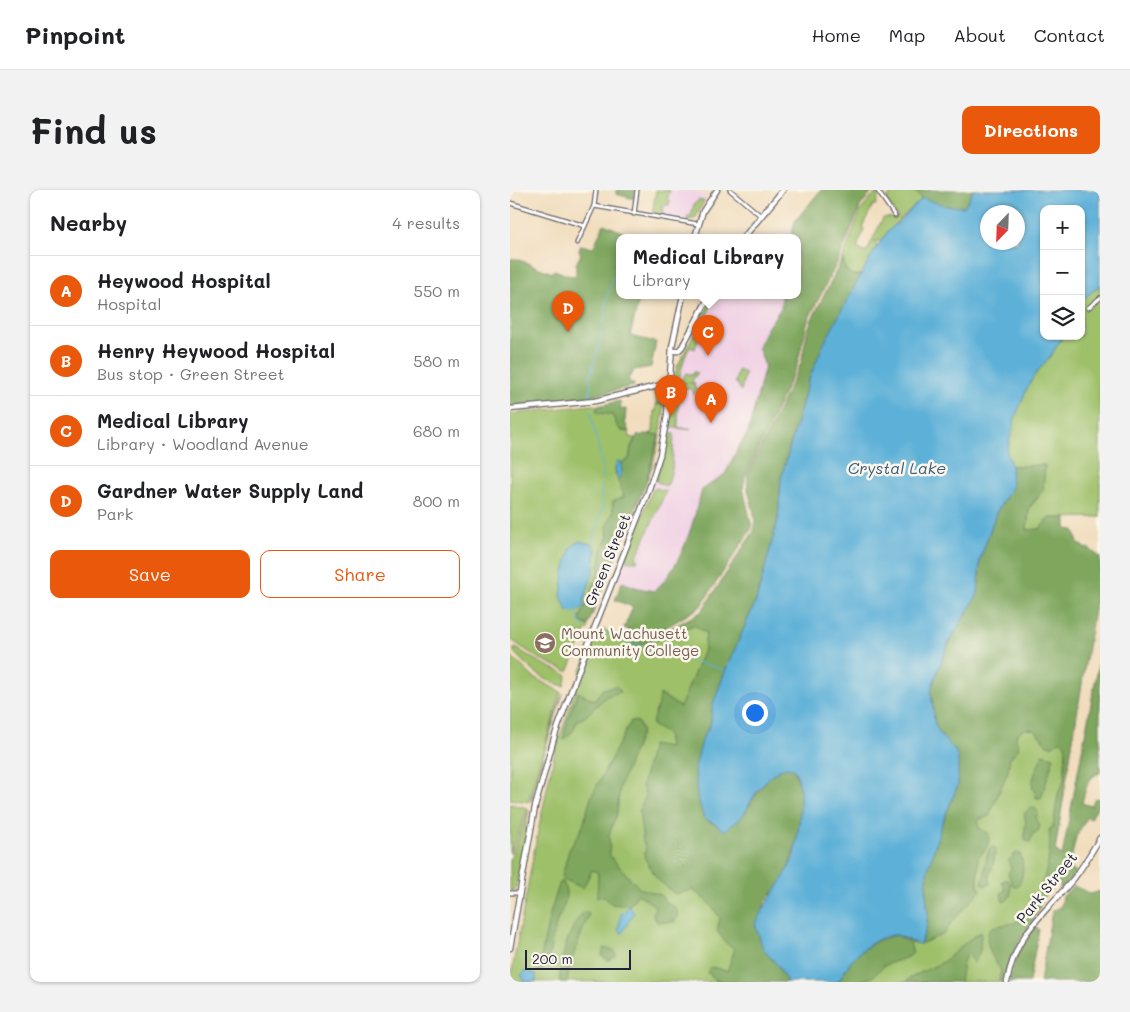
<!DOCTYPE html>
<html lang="en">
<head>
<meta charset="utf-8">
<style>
  :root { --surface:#fff; --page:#f2f2f2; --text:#202124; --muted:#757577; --line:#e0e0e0; --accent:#ea580c }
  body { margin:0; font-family:Mali,sans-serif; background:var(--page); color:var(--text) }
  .controls { position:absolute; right:15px; top:15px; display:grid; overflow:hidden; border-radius:10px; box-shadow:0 1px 4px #0004 }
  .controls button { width:45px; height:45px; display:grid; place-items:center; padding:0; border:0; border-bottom:1px solid var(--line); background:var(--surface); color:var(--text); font:25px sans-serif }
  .compass { position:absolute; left:470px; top:15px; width:45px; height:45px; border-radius:50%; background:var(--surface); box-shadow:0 1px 4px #0004; rotate:203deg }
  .scale { position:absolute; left:15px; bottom:12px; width:106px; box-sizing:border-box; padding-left:5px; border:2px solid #22223b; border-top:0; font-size:14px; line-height:18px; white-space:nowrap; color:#22223b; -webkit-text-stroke:4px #fbf7ec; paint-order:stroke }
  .you { position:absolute; left:244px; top:522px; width:18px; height:18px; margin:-12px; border:4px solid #fff; border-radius:50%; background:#1a73e8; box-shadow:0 0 0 8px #1a73e833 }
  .badge { display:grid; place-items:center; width:32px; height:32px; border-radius:50%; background:var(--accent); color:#fff; font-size:16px; font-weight:700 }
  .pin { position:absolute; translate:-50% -41px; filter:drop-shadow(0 1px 2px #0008) }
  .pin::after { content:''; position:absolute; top:26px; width:18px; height:15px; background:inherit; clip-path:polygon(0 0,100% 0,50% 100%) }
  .popup { position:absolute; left:106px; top:44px; width:185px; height:65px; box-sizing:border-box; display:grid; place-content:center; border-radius:10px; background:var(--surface); filter:drop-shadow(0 1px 4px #0005); font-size:16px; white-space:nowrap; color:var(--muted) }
  .popup b { font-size:19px; color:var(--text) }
  .popup::after { content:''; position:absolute; left:50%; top:100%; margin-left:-10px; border:10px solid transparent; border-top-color:var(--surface) }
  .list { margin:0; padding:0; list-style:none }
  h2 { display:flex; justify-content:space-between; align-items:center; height:65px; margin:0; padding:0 20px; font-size:21px }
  h2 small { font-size:16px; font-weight:400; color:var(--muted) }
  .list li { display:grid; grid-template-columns:32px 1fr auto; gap:15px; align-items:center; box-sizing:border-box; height:70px; padding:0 20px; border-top:1px solid var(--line) }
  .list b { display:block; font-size:19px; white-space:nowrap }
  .list p { margin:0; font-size:16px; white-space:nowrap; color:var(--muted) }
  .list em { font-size:16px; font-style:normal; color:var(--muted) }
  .actions { display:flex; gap:10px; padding:15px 20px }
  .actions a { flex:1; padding:11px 0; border:1px solid var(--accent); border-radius:10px; text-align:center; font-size:18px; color:var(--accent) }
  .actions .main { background:var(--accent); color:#fff }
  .icon { flex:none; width:28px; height:28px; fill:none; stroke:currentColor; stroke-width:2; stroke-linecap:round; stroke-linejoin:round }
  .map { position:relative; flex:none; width:590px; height:792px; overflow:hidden; border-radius:10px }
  header { display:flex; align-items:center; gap:30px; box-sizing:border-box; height:70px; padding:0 25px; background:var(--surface); border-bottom:1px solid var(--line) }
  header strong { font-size:24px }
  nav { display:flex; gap:28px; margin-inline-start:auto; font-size:18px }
  .intro { display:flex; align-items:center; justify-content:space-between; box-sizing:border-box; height:120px; padding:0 30px }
  h1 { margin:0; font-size:35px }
  .button { padding:12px 22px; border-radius:10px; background:var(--accent); color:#fff; font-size:18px; font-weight:700 }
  main { display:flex; gap:30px; padding:0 30px }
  aside { flex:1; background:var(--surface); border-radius:10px; box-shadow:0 1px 4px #0004 }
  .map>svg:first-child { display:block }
  .built { fill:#f0d0e4 }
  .green { fill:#9ec069; stroke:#607152 }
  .forest { fill:#7ea65d; stroke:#50644c }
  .water { fill:#5db0d8; stroke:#40698a; fill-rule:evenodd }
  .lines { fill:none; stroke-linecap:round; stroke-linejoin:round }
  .stream { stroke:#5db0d8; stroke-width:1 }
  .street-casing { stroke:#6a6368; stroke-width:5.5 }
  .secondary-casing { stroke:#6a6368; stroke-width:7 }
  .street { stroke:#fff; stroke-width:3 }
  .secondary { stroke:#fff; stroke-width:4.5 }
  .labels { text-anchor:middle; stroke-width:5; stroke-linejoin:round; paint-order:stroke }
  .street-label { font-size:15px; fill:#22223b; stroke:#fbf7ec }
  .education-label { font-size:15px; fill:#785e54; stroke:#fbf7ec; text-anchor:start }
  .water-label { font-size:16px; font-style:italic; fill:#3a5b7a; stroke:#fbf7ec }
</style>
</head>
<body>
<header>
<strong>Pinpoint</strong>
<nav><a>Home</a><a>Map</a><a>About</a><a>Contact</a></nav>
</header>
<div class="intro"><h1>Find us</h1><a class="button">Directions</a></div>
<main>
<aside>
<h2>Nearby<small>4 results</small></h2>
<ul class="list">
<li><span class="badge">A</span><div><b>Heywood Hospital</b><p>Hospital</p></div><em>550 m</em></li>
<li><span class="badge">B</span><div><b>Henry Heywood Hospital</b><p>Bus stop · Green Street</p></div><em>580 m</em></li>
<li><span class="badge">C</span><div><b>Medical Library</b><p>Library · Woodland Avenue</p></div><em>680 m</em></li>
<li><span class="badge">D</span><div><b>Gardner Water Supply Land</b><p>Park</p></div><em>800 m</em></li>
</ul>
<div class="actions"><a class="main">Save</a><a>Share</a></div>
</aside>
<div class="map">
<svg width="590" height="792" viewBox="0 0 590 792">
  <rect width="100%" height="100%" fill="#fbf7ec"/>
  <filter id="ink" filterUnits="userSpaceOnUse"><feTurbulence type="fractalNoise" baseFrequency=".02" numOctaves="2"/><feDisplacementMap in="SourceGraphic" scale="10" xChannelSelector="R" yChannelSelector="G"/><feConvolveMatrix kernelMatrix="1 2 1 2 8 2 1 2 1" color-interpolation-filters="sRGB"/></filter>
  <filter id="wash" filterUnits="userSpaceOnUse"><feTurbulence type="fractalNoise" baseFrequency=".0096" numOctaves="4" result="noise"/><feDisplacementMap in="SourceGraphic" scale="20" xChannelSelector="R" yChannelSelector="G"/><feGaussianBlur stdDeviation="1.12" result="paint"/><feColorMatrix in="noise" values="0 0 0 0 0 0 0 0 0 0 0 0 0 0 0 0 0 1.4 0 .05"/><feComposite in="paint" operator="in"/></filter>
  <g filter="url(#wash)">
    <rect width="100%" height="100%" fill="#f1ddbd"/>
    <g class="built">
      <path d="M146 0H176L190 3 197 7 185 29 180 31 142 24Z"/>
      <path d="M204 105H272V113L271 118 257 138 248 157 255 176 238 243 229 256 215 284 192 300 181 341 163 377 153 392 144 401 128 398 107 390 148 283 160 236 167 177 183 144Z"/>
    </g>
    <g class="green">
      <path d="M146 0H160L157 10 160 11 159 15H154L152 25 155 26 142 24Z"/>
      <path d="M386 0H404L412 8C398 23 381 35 371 51H365L367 56 351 85H342L335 79 333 68 350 22 360 8 367 3 368 7 366 15H363L353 35 354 39 347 58 356 63 373 28 388 27 376 9Z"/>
      <path d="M188 10 194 11 185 29 177 30 178 26H181L184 14 187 12Z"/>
      <path d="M590 95V327L539 328 530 339 517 340 519 318 528 308 534 275 501 276C500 271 497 267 497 261 496 244 515 198 525 184 535 171 545 160 553 146H571V111Z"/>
      <path d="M204 105H208L191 135 188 136Z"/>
      <path d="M185 142 191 144 187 143 185 145 189 147 185 159 180 157C171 171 168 195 167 212L163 214 164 191 167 177Z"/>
      <path d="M228 180 235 183 231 201 227 193H225Z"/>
      <path d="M184 182 188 183 182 190 185 194 179 193 185 194 184 198 187 199 184 205 182 199 169 198 170 195 177 192 171 194 172 189 176 183 183 185Z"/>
      <path d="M149 198 155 202V214L146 213 147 205 139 201Z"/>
      <path d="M169 199 173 200H169L168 236 170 238H180V240L160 237 163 215 168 213Z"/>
      <path d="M146 214 154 215C152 242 146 269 135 295L149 245 139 244 143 242 144 221H146Z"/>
      <path d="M82 215 88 216 86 221 102 225 111 241 119 242 120 247 125 248 121 257 119 269 111 273 105 281 114 307 103 311V323L97 342 98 347 93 356 89 380 77 414 70 427 75 435H78V439L75 441 59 480 57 481 28 468 0 449V224Z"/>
      <path d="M159 243 164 244 162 279 158 294 155 296 146 291 157 246Z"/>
      <path d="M146 298 156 301 152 310 126 368 129 370 128 371H117L116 367 142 301Z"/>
      <path d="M184 434 196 442 194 460 245 734 277 792H0L26 651 45 561 71 484 70 483 85 446 89 447 93 439 94 440 115 448 119 447 124 456 149 449Z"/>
      <path d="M6 458 29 472 57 485 54 496C34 492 17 477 4 462V459Z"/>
      <path d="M0 465 23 487 51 502 18 612 0 609Z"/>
      <path d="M53 503 32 569 22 609 20 612 38 547Z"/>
      <path d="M425 535 564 538 545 660 557 670 555 686 526 715 491 780 489 792H327L387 745 403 753Z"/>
      <path d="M0 614 18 618 0 664Z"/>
      <path d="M19 620 6 697 3 701H0V670Z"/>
    </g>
    <g class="forest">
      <path d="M106 0H125L124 9 106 4Z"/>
      <path d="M311 0H364L351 15 330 67 298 130 287 175 235 287 233 298 242 338 190 417 152 440 147 442 117 443 119 440 114 438 123 417 105 410 112 392 128 398 144 401C173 376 182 335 192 300L215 284 229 256 238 243 255 176 248 157 257 138 271 118 272 105H287V47H278L282 43 285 31Z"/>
      <path d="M404 0H464L454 17C438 17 414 15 404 0Z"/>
      <path d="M94 34 124 47 125 45 137 47H109V105H130L120 146 146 152 141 177 124 180 121 186 118 187 120 193H123L124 196 77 207 0 216V69H7L42 83 44 80 60 86 66 85V74L71 64 69 60 71 55 83 58Z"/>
      <path d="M333 68C333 79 339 88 351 85L299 189 271 289 268 330 246 411 216 479 203 514 200 536 193 547 200 632 207 635 231 628C238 617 261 578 275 577 276 577 283 579 283 580 300 605 286 670 270 694 266 701 256 708 254 716 252 725 253 748 253 759L268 776 277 792H213L203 789 200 784 197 783 201 777 217 781 225 759 216 753 207 741 210 728 200 714 183 700 165 704 147 689 134 667 136 658 133 652 129 620 136 606 132 596 142 555 159 558 157 544 142 535C143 524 149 517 150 504L170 517 194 460 196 443 184 435 149 449 124 456 119 447 152 443 191 422 244 341C249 322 234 303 238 284L291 173 297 143 302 129Z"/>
      <path d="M110 211 111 219H116L115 232 119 242C105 240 108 236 102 225L88 223 86 221 88 216Z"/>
      <path d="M128 244 131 246 134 244 149 245 135 295 78 435 71 432 70 427 77 414 89 380 93 356 98 347 97 334 103 323V311L114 307C111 296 101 280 108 271L112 273 119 269 121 257Z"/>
      <path d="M535 275 533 300 519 318 517 340 530 339 539 328H556V339L564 340 568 353 576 359 578 358 590 367V383L545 660 552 666 590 466V583C577 586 575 602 572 613L581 616 585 608 590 609V615H588L581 629 577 627 566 647 559 679 567 682 550 699V691C544 697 535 703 531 711 530 714 530 718 528 722 513 747 499 762 494 792H489L491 780C484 771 471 749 481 738 483 735 500 735 506 732 511 729 513 724 515 720 520 713 526 707 529 701 537 682 542 660 539 640L543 637 548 604 554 590 556 558 555 554 550 551 542 556 537 555 525 540 514 539 507 544 506 549 509 558 500 568 498 581 479 626 470 629 468 633 469 638 478 643C481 654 476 660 468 667V695L471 700 442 732 434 744 410 754 416 739 418 724 416 704 417 683 431 636 448 595 447 567 444 559 432 547 425 535 421 502 424 491 439 452 468 404 470 370 486 323 502 297 501 276Z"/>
      <path d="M106 496 111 502 97 506 75 527 67 531 63 541 53 550 58 529 68 502 84 510 93 499Z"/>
      <path d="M121 531 128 532 132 541 110 596 107 624 99 644 100 666 129 698 151 705 155 711 166 719 168 726 164 732H147L143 725 145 716 128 704 119 716 102 714 93 706 87 708 88 683 82 680 73 698 55 690 52 686 59 660 73 636 81 607Z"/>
      <path d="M532 564 544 567 531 608H526V604C516 594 530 576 532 564Z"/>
      <path d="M520 618H525L528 622 526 627 530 636 527 643H523L520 652 516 651C512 643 518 634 514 624Z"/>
      <path d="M484 657 486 659 483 676 479 684 480 694 475 696 472 693C477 681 474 670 480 658Z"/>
      <path d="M506 663 510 664C514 676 514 686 508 696H503L498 683 501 679 499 670Z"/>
      <path d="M497 690 500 693C501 701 503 709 493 712L491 703 495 700 492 691Z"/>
      <path d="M53 691C63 715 46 721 45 742L43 744 40 763 32 781H28L40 724 50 692Z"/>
      <path d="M564 696 581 704 590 701V792H530L542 721 551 716 553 706Z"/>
      <path d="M75 721 79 724 60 774 57 792H48L50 790C49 772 60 733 75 721Z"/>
      <path d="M525 737 529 739 519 792H499C502 777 513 746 525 737Z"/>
      <path d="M471 742 470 761 463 774 460 765 457 764 453 772 450 792H395C406 783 421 779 434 771 447 762 457 749 471 742Z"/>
      <path d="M387 745 400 753 403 763C396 769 386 771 378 774 370 777 368 783 362 787 351 792 338 792 327 792 333 787 335 779 340 773 354 757 366 749 387 745Z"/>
      <path d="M94 758 105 761 106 766 98 770 92 766Z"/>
    </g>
    <g class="water">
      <path d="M464 0H590V95L571 111V19H534V146H553L542 164 524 186 516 201 505 228 497 262 501 276 502 297 486 323 470 370 468 404 439 452 425 488 421 502 425 535 432 547 444 559 448 567V595L431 636 417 683 416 704 418 724 416 739 410 754C400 753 392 745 385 745 367 746 351 760 340 773 335 779 333 787 326 792H277L268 776 253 759 245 734C256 711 274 692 283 668 287 656 302 563 271 579 262 584 251 595 246 603 240 611 237 622 230 629 225 633 219 637 214 641L207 635 194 628 187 605 185 577 193 547 200 536 203 514 216 479 246 411 268 330 271 289 299 189 313 155 361 66 378 41 392 29 412 8 437 16 454 17ZM508 22V52H478V22Z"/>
      <path d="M108 271H110L112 281 109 289 107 287 105 278Z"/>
      <path d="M69 351 82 354 86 358 84 381 74 410V417L65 422 57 421 51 406 54 381 61 357Z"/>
      <path d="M119 716 124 723 112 743 108 741 111 724Z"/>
      <path d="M15 781 26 784V792H17L12 788V784Z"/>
    </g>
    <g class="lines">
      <g class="stream">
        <path d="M79 207 81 193 79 187 83 181 82 176C86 169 90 153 91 144 91 139 91 132 95 127 94 122 96 108 98 103 100 96 103 95 101 88L106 86 109 81"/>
        <path d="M80 220 92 273 93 289 91 304 93 316 82 354"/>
        <path d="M67 421 70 434 75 437"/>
        <path d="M91 441 130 456 215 480"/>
      </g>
    </g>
  </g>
  <g filter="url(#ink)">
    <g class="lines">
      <g class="street-casing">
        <g id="street">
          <path d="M220 0 251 26"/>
          <path d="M367 0 385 26"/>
          <path d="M0 13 75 36"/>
          <path d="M84 16 188 34"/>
          <path d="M124 24 127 0"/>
          <path d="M67 53 84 16 86 0"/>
          <path d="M578 118 590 108"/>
          <path d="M0 703H10"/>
        </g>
      </g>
      <g class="secondary-casing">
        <g id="secondary">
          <path d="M185 47 193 21 207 0"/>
          <path d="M234 47 273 0"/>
          <path d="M162 161H168L172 157 200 105"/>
          <path d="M0 219 85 211 160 193"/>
          <path d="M0 758 25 617 44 548 82 444 138 302 150 265 157 226 162 157 173 105"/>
          <path d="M497 792C506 741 535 724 565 687 574 675 582 661 590 648"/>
        </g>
      </g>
      <use href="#street" class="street"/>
      <use href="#secondary" class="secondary"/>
    </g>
  </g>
  <defs>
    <g id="university-disc" transform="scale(1.125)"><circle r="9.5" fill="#8d6e63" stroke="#fbf7ec"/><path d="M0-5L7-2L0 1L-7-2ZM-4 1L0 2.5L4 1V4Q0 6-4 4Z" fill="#fff"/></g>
  </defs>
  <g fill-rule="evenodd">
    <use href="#university-disc" x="35" y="453"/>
  </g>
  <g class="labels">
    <g class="street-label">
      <text transform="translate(98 370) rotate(-68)" y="5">Green Street</text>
      <text transform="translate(537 698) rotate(-51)" y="5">Park Street</text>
    </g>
    <g class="education-label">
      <text x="51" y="449">Mount Wachusett<tspan x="51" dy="17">Community College</tspan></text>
    </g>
    <g class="water-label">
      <text x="387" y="284">Crystal Lake</text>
    </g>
  </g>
</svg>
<div class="controls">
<button>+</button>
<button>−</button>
<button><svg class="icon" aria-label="layers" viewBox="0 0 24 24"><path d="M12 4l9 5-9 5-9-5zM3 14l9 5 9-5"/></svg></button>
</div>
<svg class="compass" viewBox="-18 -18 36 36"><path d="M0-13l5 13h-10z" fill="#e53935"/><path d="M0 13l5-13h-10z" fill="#757577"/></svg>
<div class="scale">200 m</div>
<div class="you"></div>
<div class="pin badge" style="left:201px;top:233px">A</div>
<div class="pin badge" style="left:161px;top:226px">B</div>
<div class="pin badge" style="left:198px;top:166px">C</div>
<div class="popup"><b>Medical Library</b>Library</div>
<div class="pin badge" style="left:58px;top:142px">D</div>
</div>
</main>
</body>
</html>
